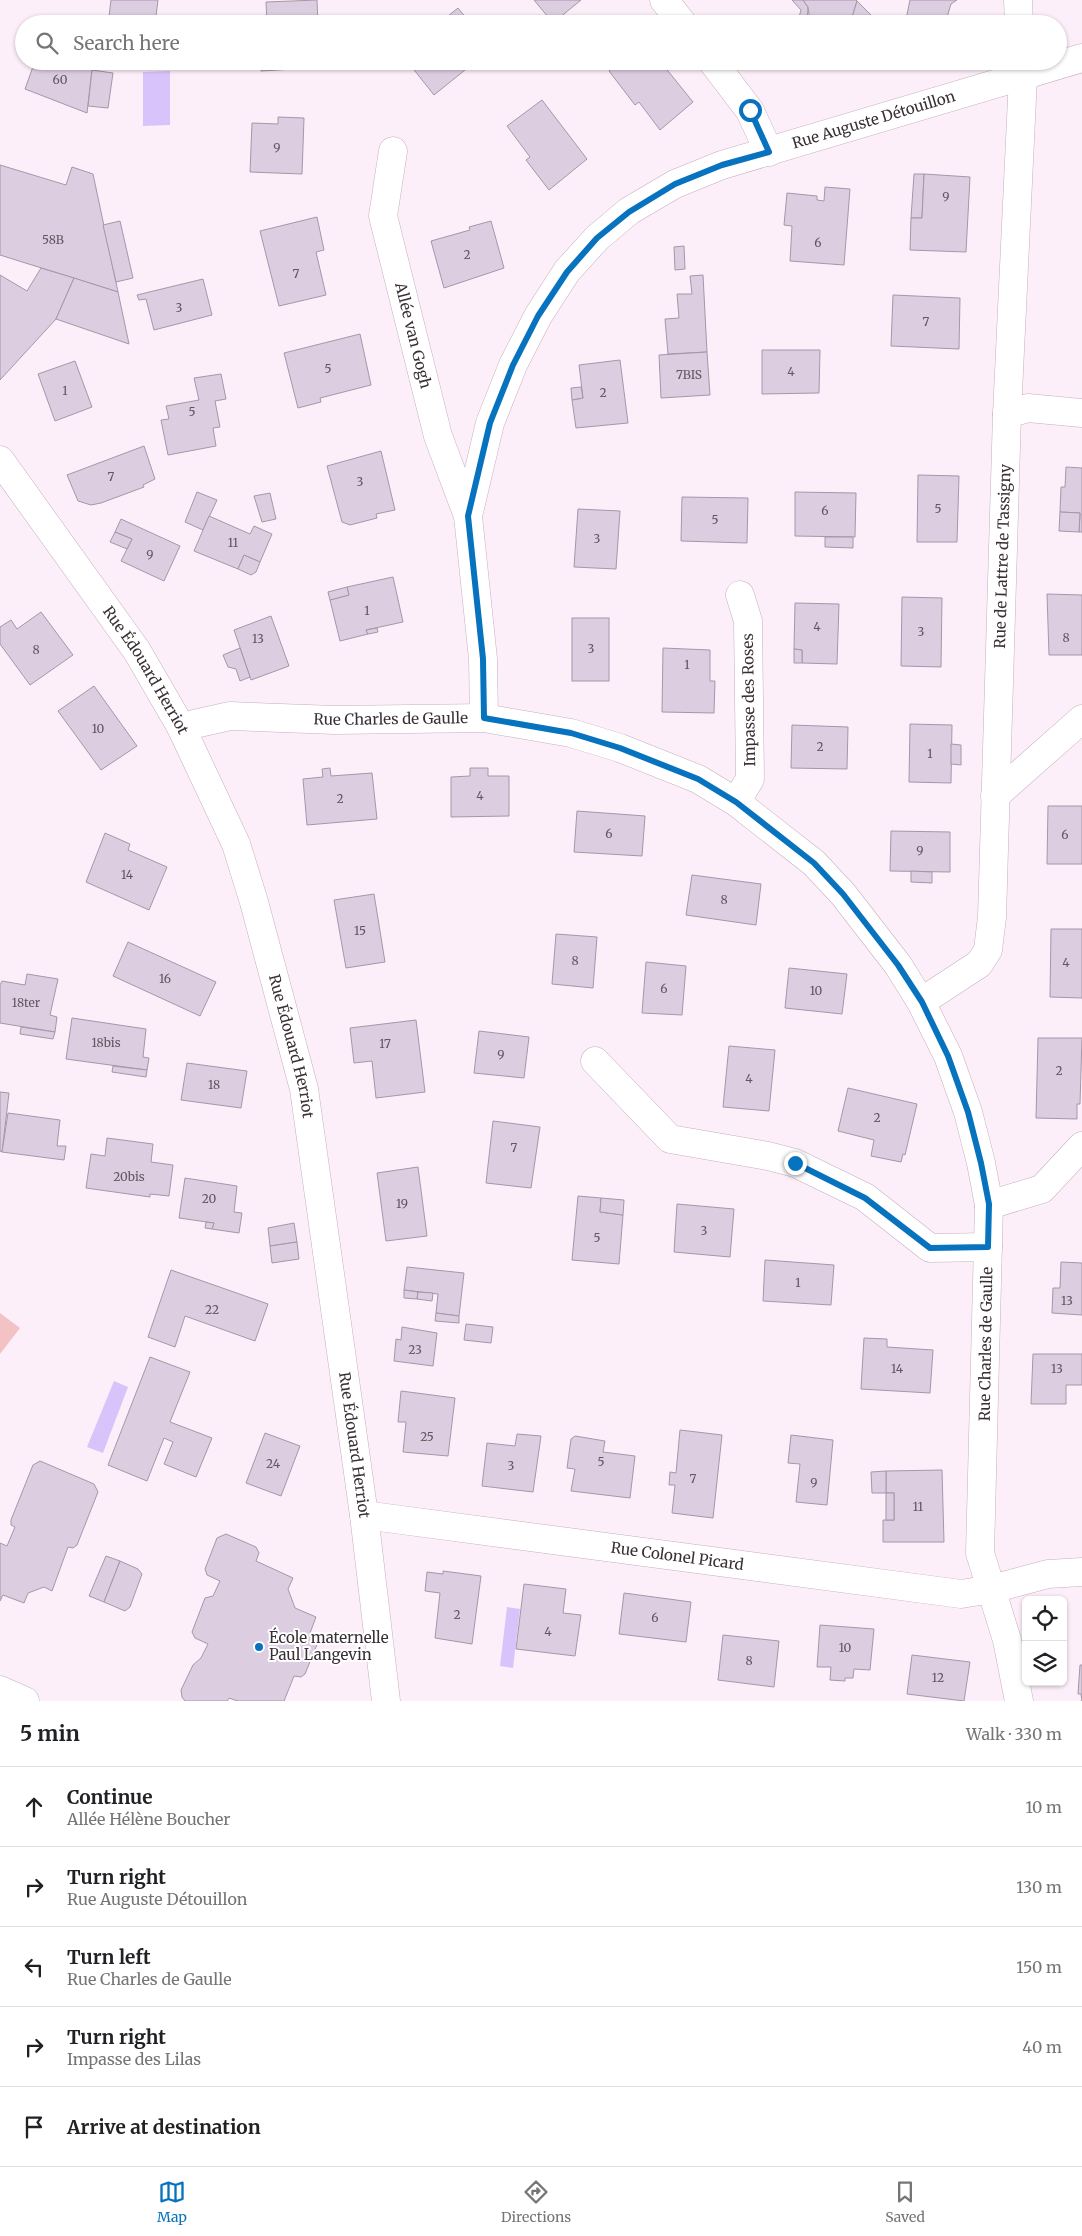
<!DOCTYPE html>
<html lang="en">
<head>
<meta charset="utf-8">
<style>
  :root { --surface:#fff; --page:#f6f6f6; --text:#202124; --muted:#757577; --line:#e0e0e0; --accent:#0773be }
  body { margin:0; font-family:Merriweather,serif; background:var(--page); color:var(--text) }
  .controls { position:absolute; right:15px; bottom:15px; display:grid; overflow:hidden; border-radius:8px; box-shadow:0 1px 4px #0004 }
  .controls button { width:45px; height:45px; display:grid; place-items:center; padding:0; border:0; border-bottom:1px solid var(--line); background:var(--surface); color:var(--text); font:25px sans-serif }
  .stop { position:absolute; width:15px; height:15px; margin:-11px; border:4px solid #0773be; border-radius:50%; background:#fff }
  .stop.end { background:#0773be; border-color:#fff; box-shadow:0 1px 5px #0008 }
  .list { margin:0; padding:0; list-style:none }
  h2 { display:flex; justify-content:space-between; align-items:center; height:65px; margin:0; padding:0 20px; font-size:21px }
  h2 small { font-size:16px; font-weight:400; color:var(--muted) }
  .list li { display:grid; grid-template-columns:32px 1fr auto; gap:15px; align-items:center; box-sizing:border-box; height:80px; padding:0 20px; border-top:1px solid var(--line) }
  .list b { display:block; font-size:19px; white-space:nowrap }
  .list p { margin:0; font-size:16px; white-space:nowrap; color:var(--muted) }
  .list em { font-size:16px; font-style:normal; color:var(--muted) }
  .icon { flex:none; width:28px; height:28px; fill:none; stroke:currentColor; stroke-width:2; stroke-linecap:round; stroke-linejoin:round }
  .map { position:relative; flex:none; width:1082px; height:1701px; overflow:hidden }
  .search { position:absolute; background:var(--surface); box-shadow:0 1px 4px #0004; left:15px; right:15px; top:15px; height:55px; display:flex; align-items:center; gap:12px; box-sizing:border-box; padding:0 18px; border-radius:28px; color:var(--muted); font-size:19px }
  .sheet { height:465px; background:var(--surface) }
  nav { display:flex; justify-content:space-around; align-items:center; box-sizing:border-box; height:70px; border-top:1px solid var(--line); background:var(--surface); font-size:14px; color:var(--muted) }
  nav a { display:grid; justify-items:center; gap:2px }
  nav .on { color:var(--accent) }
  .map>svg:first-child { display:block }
  .green { fill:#f3c2c4 }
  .water { fill:#d9c3fb }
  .building { fill:#ddcde1; stroke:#a696a9 }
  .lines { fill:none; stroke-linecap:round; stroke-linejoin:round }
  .minor-casing { stroke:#c5afbe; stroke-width:29 }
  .minor { stroke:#fff; stroke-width:28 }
  .route { stroke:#0773be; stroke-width:6 }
  .poi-dot { fill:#0773be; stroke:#fff; stroke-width:2 }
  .labels { text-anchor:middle; stroke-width:4; stroke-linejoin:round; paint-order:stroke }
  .number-label { font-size:12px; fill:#625761 }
  .street-label { font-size:15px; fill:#393036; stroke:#fff }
  .poi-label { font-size:15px; fill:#393036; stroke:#fff; text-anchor:start }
</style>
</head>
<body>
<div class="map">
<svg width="1082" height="1701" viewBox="0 0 1082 1701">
  <rect width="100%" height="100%" fill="#fdeff9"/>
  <path class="green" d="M0 1313 20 1328 0 1354Z"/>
  <g class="water">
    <path d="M170 71V125L143 126V72Z"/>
    <path d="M114 1381 128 1387 103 1453 87 1447Z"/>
    <path d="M507 1607 520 1609 513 1668 500 1666Z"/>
  </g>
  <g class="building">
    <path d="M111 0H158L155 24H108Z"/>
    <path d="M317 0 318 24H267L266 2Z"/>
    <path d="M534 0H581L553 23Z"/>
    <path d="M792 0H803L808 7 807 24H797L801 10Z"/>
    <path d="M803 0H856L857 1 850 24H807L809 14 808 7Z"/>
    <path d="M910 0H957L951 4 945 24H905Z"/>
    <path d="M857 1 874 18 873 24H850Z"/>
    <path d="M458 8 471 24H438Z"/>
    <path d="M49 18V19L71 24H47Z"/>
    <path d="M35 61H93L87 113 25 89Z"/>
    <path d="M261 61H278V70L261 71Z"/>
    <path d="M278 61H320V67L278 70Z"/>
    <path d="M407 61H469L462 67 465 70 434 95Z"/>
    <path d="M622 61H660L693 102 660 130 639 102 635 105 609 71Z"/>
    <path d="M92 70 113 73 108 108 88 106Z"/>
    <path d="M542 100 587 159 549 190 526 160 530 157 507 126Z"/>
    <path d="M278 117 304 118 302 174 250 172 252 123 278 124Z"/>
    <path d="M0 165 66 185 72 167 93 174 118 292 0 255Z"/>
    <path d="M914 174H924L922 218H911Z"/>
    <path d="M924 174 970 177 966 252 910 250 911 218H922Z"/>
    <path d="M825 187 850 189 844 265 790 261 792 226 784 225 787 193 817 196V200L824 201Z"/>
    <path d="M317 217 324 250 316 252 326 295 279 306 260 231Z"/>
    <path d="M120 221 133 278 116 282 103 225Z"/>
    <path d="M491 221 504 268 444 288 431 241 470 230 469 227Z"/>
    <path d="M684 246 685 269 675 270 674 247Z"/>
    <path d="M41 268 74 278 56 319 0 380V275L27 291Z"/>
    <path d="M703 275 707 352 668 354 665 319 679 318 677 294H692L690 276Z"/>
    <path d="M74 278 118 292 129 344 56 319Z"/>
    <path d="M203 279 212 315 154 330 146 299 139 300 137 295Z"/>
    <path d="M893 295 960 298 959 349 891 346Z"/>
    <path d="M360 334 371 385 320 398 321 402 298 408 284 353Z"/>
    <path d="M762 350H820L819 393 762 394Z"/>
    <path d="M707 352 710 395 661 398 659 355Z"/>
    <path d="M620 360 628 423 576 428 572 400 583 398 579 365Z"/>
    <path d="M75 361 92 407 55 421 38 374Z"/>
    <path d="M221 374 226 399 215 401 220 427 213 428 216 446 168 455 161 420 169 419 166 406 199 400 194 378Z"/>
    <path d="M581 387 583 398 572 400 571 388Z"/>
    <path d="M144 446 155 479 143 485 144 487 101 503 91 505 78 501 67 475Z"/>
    <path d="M381 451 395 510 376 514 377 518 350 525 342 522 327 466Z"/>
    <path d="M1066 467 1082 468V532H1079L1080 513 1060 512 1061 487H1065Z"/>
    <path d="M918 475 959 476 957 542H917Z"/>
    <path d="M197 492 217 500 203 530 185 522Z"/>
    <path d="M795 492 856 493 855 537 795 536Z"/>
    <path d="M270 493 276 519 262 522 254 496Z"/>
    <path d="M682 497 748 498 747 543 681 541Z"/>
    <path d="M578 509 620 511 616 569 574 567Z"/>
    <path d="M1060 512 1080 513 1079 532 1059 531Z"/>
    <path d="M209 516 250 534 254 526 272 534 260 562 244 555 238 569 194 551Z"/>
    <path d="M121 519 180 546 164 581 121 561 132 539 115 532Z"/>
    <path d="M115 532 132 539 127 549 110 542Z"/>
    <path d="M825 537H853V548L825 547Z"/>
    <path d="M244 555 260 562 256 572 251 575 238 569Z"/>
    <path d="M393 577 403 622 366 630 368 634 340 641 330 600 349 595 347 587Z"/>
    <path d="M347 587 349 595 330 600 328 592Z"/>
    <path d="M1047 594 1082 595V655H1049Z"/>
    <path d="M902 597 942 598 941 667 901 666Z"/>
    <path d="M795 603 839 604 837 664 802 663V650L794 649Z"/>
    <path d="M41 612 73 655 30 685 0 644V627L11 620 17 629Z"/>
    <path d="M271 616 289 666 251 680 234 630Z"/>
    <rect x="572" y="618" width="37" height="63"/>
    <path d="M377 628 378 632 368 634 366 630Z"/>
    <path d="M240 648 250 677 240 681 236 669 228 667 223 655Z"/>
    <path d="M663 648 710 650V681H715L714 713 662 712Z"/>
    <path d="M794 649 802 650V663H794Z"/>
    <path d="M94 686 137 746 101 770 58 711Z"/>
    <path d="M910 724 952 725 951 783 909 782Z"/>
    <path d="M792 725 848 727 847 769 791 768Z"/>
    <path d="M951 744 961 745V765L951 764Z"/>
    <path d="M330 768 331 776 372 773 377 819 307 825 303 779 323 777 322 769Z"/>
    <path d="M470 768H488V776H509V816L451 817V777L470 776Z"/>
    <path d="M1048 806H1082V864H1047Z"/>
    <path d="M577 811 645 816 642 856 574 852Z"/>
    <path d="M891 831 950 832V872L890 871Z"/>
    <path d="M105 833 130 844 128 850 167 867 149 910 86 882Z"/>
    <path d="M911 871 932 872V883L911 882Z"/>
    <path d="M692 875 761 884 756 925 686 915Z"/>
    <path d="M374 894 385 962 346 968 334 900Z"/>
    <path d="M1051 929H1082V998L1050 997Z"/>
    <path d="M556 934 597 937 593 988 552 984Z"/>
    <path d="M128 942 216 982 200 1016 113 976Z"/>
    <path d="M646 962 686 966 682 1015 642 1013Z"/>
    <path d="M789 968 847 974 842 1014 785 1008Z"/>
    <path d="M27 974 58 979 50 1015 57 1017 55 1032 0 1023V985L2 981 25 985Z"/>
    <path d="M72 1018 146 1029 143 1057 149 1058 147 1070 66 1059Z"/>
    <path d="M416 1020 425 1092 376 1098 372 1061 354 1063 350 1028Z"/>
    <path d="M21 1027 55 1032 53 1039 20 1034Z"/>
    <path d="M479 1031 529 1037 524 1078 474 1073Z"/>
    <path d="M1038 1038H1082L1080 1104H1077V1119L1036 1118Z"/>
    <path d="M729 1046 775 1050 769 1111 723 1107Z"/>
    <path d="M187 1063 247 1071 241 1108 181 1100Z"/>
    <path d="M113 1066 147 1070 146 1077 112 1072Z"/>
    <path d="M848 1088 917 1104 905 1155 903 1154 901 1162 871 1156 874 1140 838 1131Z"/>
    <path d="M0 1092 9 1093 2 1152 0 1151Z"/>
    <path d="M8 1113 60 1120 57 1146H66L64 1160 2 1152Z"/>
    <path d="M493 1121 540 1127 531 1188 486 1183Z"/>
    <path d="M107 1138 153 1144 151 1162 173 1165 169 1196 150 1194V1197L86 1188 91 1154 105 1156Z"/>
    <path d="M418 1167 427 1236 386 1241 377 1173Z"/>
    <path d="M185 1178 237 1186 234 1212 242 1213 239 1233 212 1229 214 1223 179 1218Z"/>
    <path d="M578 1196 601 1198 600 1212 623 1215 619 1264 572 1260Z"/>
    <path d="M601 1198 624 1200 623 1215 600 1212Z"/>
    <path d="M677 1204 734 1209 730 1257 674 1252Z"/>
    <path d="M206 1222 214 1223 212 1229 205 1228Z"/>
    <path d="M294 1223 297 1242 270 1246 268 1228Z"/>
    <path d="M297 1242 299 1259 272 1263 270 1246Z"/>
    <path d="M765 1260 834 1265 831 1305 763 1301Z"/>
    <path d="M1061 1262 1082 1263V1315L1052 1313 1053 1288H1060Z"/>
    <path d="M407 1267 464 1273 459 1316 436 1313 438 1294 404 1290Z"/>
    <path d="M171 1270 268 1304 255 1341 185 1316 175 1347 148 1337Z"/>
    <path d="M404 1290 418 1292 417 1299 404 1298Z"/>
    <path d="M418 1292 433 1293 432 1301 417 1299Z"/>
    <path d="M436 1313 459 1316V1323L435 1321Z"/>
    <path d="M466 1324 493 1327 491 1343 464 1340Z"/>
    <path d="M402 1327 437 1333 433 1366 394 1361 396 1339 401 1340Z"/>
    <path d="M864 1338 887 1339V1347L933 1350 930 1393 861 1389Z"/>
    <path d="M1033 1354H1082V1385H1066V1404H1031Z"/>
    <path d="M150 1357 190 1372 170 1422 212 1438 196 1477 164 1464 173 1442 164 1438 147 1481 108 1465Z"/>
    <path d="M401 1391 455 1398 448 1456 403 1452 406 1422H398Z"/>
    <path d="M680 1430 722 1435 713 1518 672 1513 675 1485H669L670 1472 676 1473Z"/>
    <path d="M265 1433 300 1446 281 1496 246 1483Z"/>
    <path d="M517 1434 541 1436 533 1492 482 1486 487 1443 515 1446Z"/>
    <path d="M791 1435 833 1440 827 1505 796 1502 800 1464 788 1463Z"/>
    <path d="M575 1436 605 1441 603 1452 635 1456 630 1498 571 1491 575 1469 567 1468 571 1439Z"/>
    <path d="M40 1461 94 1484 98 1492 77 1545 73 1548 68 1547 52 1591 44 1587 28 1593 24 1603 3 1595 0 1601V1543L7 1546 15 1527 11 1525V1520L33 1465Z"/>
    <path d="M942 1470 944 1542H883V1520H894V1493H886V1471Z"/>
    <path d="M886 1471V1493H872L871 1472Z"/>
    <rect x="886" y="1493" width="8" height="27"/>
    <path d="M226 1534 256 1547 259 1553 256 1561 293 1578 288 1589 295 1608 316 1617 310 1633 317 1636 318 1642 305 1674 301 1677 294 1676 284 1701H238L229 1698 227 1701H185L182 1697 181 1690 193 1665 201 1658 208 1644 195 1638 192 1632 205 1598 213 1596 220 1581 207 1575 205 1569 217 1538Z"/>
    <path d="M106 1556 120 1561 104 1602 89 1596Z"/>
    <path d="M120 1561 138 1569 142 1574 130 1607 125 1611 104 1602Z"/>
    <path d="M443 1571 481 1576 472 1644 435 1638 440 1593 425 1591 427 1572 443 1574Z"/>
    <path d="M524 1584 566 1589 563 1613 581 1615 575 1656 516 1649Z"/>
    <path d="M624 1593 691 1602 686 1642 619 1634Z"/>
    <path d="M820 1625 874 1629 870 1670 854 1669 853 1678H845V1681L830 1680 831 1667H817Z"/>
    <path d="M723 1635 779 1641 774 1687 718 1680Z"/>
    <path d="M912 1655 970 1662 964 1701 907 1694Z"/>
    <path d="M1080 1665H1082V1701L1081 1694H1078Z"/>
  </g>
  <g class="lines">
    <g class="minor-casing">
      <g id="minor">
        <path d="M664 0 683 24"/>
        <path d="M1018 0 1019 24"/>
        <path d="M712 61 750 111 769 152"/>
        <path id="s1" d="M393 151 383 216 438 436 468 516"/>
        <path d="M1007 414 1028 408 1082 413"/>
        <path id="s2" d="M0 460 137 651 181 727 236 844 254 902 304 1089 364 1515 386 1701"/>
        <path id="s3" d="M484 718 483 659 468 516 490 423 513 365 538 316 567 271 597 238 629 211 675 184 722 165 1082 58"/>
        <path id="s4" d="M181 727 230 716 335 720 484 718 571 733 620 748 698 779 736 802 814 863 843 894 898 965 921 1002 948 1056 968 1112 981 1163 989 1205 980 1553 1007 1640 1019 1701"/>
        <path d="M995 796 1082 719"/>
        <path d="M736 802 750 779 748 621 740 595"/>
        <path id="s5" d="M921 1002 979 964 988 950 992 917 1007 414 1023 77 1022 61"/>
        <path d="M595 1061 670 1139 768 1156 795 1163 865 1197 930 1248 988 1247"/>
        <path d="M989 1205 1042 1189 1082 1146"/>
        <path id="s6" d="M364 1515 961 1594 992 1589 1048 1574 1082 1572"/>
        <path d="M0 1690 25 1701"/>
      </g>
    </g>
    <use href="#minor" class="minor"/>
  </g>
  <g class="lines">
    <path class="route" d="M750 110 769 152 722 165 675 184 629 212 597 238 567 272 538 316 513 365 490 423 468 516 483 659 484 718 571 733 620 748 698 779 736 802 814 863 843 894 898 965 922 1002 948 1056 968 1112 981 1163 989 1204 988 1247 930 1248 865 1198 795 1163"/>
  </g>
  <circle class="poi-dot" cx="259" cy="1647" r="5"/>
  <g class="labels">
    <g class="number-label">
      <text x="60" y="84">60</text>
      <text x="277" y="152">9</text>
      <text x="946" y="201">9</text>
      <text x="53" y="244">58B</text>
      <text x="818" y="247">6</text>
      <text x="467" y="259">2</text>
      <text x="296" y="278">7</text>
      <text x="179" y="312">3</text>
      <text x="926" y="326">7</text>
      <text x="328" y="373">5</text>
      <text x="791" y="376">4</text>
      <text x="689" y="379">7BIS</text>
      <text x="65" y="395">1</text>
      <text x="603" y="397">2</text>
      <text x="192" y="416">5</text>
      <text x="111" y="481">7</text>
      <text x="360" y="486">3</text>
      <text x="938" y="513">5</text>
      <text x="825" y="515">6</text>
      <text x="715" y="524">5</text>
      <text x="597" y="543">3</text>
      <text x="233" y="547">11</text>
      <text x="150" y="559">9</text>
      <text x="367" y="615">1</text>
      <text x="817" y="631">4</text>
      <text x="921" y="636">3</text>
      <text x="1066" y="642">8</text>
      <text x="258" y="643">13</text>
      <text x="591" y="653">3</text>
      <text x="36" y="654">8</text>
      <text x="687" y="669">1</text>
      <text x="98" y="733">10</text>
      <text x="820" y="751">2</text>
      <text x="930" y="758">1</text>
      <text x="480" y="800">4</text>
      <text x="340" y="803">2</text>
      <text x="609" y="838">6</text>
      <text x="1065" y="839">6</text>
      <text x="920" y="855">9</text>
      <text x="127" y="879">14</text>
      <text x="724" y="904">8</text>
      <text x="360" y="935">15</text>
      <text x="575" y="965">8</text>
      <text x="1066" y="967">4</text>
      <text x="165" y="983">16</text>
      <text x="664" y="993">6</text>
      <text x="816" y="995">10</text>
      <text x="26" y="1007">18ter</text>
      <text x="106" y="1047">18bis</text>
      <text x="385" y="1048">17</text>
      <text x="501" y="1059">9</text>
      <text x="1059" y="1075">2</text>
      <text x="749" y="1083">4</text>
      <text x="214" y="1089">18</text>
      <text x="877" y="1122">2</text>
      <text x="514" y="1152">7</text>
      <text x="129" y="1181">20bis</text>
      <text x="209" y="1203">20</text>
      <text x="402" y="1208">19</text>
      <text x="704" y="1235">3</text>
      <text x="597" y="1242">5</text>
      <text x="798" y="1287">1</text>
      <text x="1067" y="1305">13</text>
      <text x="212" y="1314">22</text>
      <text x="415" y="1354">23</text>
      <text x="897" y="1373">14</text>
      <text x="1057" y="1373">13</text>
      <text x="427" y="1441">25</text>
      <text x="601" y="1466">5</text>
      <text x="273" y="1468">24</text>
      <text x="511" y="1470">3</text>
      <text x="693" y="1483">7</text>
      <text x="814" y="1487">9</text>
      <text x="918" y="1511">11</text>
      <text x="457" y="1619">2</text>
      <text x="655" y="1622">6</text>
      <text x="548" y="1636">4</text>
      <text x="845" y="1652">10</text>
      <text x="749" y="1665">8</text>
      <text x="938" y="1682">12</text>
    </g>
    <g class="street-label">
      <text dy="5" stroke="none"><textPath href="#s3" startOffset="818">Rue Auguste Détouillon</textPath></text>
      <text dy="5" stroke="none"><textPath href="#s1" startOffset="189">Allée van Gogh</textPath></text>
      <text dy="5" stroke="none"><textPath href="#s5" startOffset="480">Rue de Lattre de Tassigny</textPath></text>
      <text dy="5" stroke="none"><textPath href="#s2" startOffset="256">Rue Édouard Herriot</textPath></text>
      <text transform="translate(749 700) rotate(-91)" y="5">Impasse des Roses</text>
      <text dy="5" stroke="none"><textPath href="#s4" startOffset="211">Rue Charles de Gaulle</textPath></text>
      <text dy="5" stroke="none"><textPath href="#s2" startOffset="662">Rue Édouard Herriot</textPath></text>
      <text transform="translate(986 1344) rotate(-89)" y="5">Rue Charles de Gaulle</text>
      <text dy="5" stroke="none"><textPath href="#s2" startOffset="1066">Rue Édouard Herriot</textPath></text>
      <text dy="5" stroke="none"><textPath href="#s6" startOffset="316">Rue Colonel Picard</textPath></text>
    </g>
    <g class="poi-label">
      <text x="269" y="1643">École maternelle<tspan x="269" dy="17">Paul Langevin</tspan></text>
    </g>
  </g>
</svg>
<div class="controls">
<button><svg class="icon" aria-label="locate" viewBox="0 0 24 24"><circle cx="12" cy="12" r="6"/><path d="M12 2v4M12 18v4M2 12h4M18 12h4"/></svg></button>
<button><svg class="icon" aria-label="layers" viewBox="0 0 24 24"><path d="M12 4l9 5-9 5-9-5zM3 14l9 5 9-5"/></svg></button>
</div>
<div class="stop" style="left:750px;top:110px"></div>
<div class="stop end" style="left:795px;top:1163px"></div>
<div class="search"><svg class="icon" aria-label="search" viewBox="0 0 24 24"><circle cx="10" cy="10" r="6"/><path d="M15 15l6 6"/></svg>Search here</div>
</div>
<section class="sheet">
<h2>5 min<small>Walk · 330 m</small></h2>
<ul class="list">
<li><svg class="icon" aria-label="ahead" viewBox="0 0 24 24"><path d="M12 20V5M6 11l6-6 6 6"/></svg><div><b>Continue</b><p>Allée Hélène Boucher</p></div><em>10 m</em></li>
<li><svg class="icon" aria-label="right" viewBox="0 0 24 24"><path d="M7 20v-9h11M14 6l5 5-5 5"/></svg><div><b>Turn right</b><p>Rue Auguste Détouillon</p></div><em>130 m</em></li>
<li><svg class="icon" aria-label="left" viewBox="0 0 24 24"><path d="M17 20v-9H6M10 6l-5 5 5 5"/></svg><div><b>Turn left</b><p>Rue Charles de Gaulle</p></div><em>150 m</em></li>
<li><svg class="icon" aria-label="right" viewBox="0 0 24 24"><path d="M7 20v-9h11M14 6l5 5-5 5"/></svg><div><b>Turn right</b><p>Impasse des Lilas</p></div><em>40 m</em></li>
<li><svg class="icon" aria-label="arrive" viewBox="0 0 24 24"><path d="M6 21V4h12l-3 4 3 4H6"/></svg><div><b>Arrive at destination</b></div></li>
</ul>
</section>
<nav>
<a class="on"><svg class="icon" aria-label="map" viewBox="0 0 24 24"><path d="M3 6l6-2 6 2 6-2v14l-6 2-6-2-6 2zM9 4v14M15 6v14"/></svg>Map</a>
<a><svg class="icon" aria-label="directions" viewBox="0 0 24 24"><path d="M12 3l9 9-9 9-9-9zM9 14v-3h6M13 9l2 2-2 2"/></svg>Directions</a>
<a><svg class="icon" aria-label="saved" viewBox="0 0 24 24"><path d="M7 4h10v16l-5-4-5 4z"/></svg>Saved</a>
</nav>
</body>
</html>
